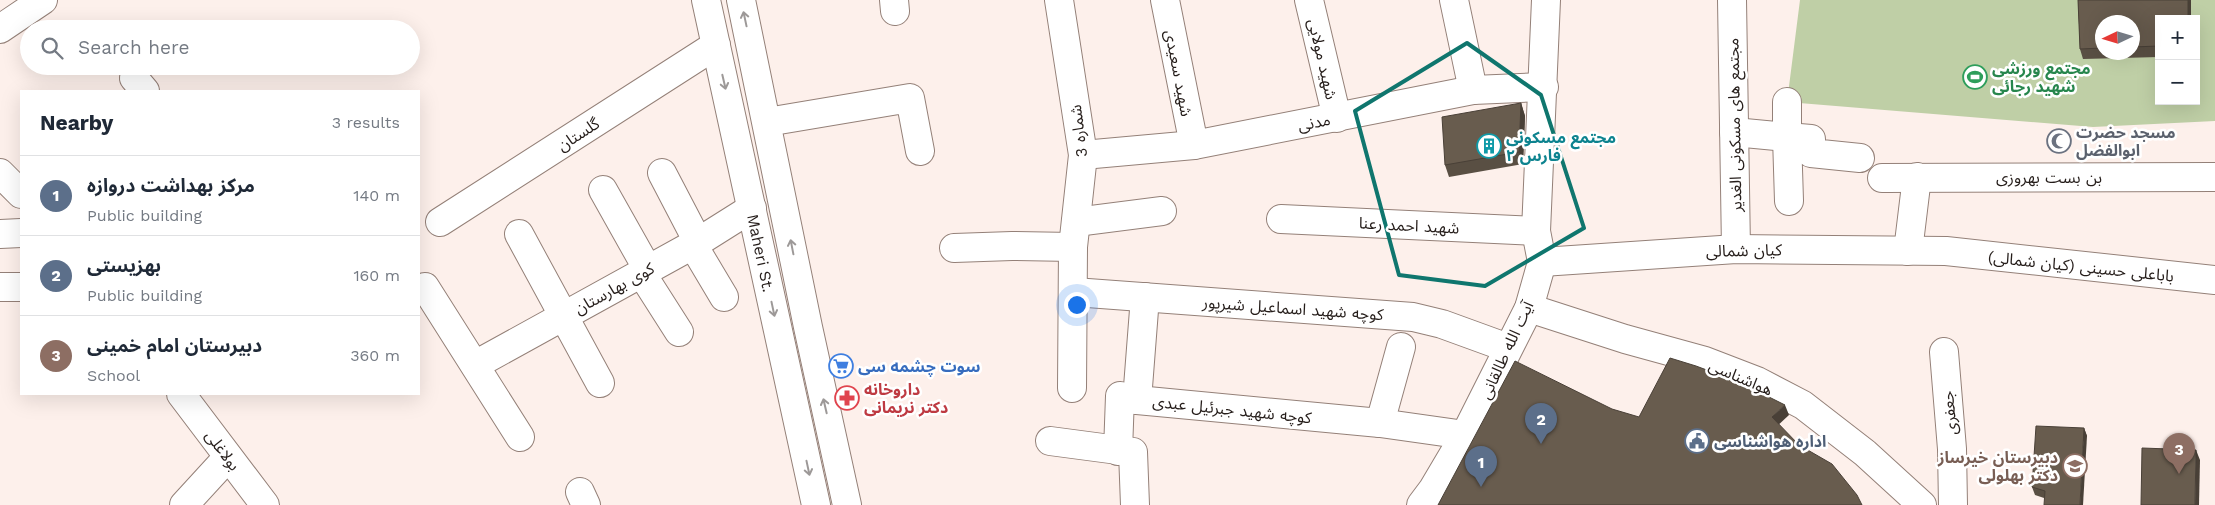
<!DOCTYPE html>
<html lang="en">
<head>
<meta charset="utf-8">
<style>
  :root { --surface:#fff; --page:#f2f2f3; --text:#1f2937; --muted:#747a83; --line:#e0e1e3; --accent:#111827 }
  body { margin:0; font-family:"Work Sans","Noto Sans Arabic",sans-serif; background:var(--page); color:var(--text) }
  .controls { position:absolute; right:15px; top:15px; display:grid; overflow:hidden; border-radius:0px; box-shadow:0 5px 20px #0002 }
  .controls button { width:45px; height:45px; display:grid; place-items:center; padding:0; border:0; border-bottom:1px solid var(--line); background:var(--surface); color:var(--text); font:25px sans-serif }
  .compass { position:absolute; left:2095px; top:15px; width:45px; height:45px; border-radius:50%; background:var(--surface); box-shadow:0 5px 20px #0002; rotate:266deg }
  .you { position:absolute; left:1076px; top:304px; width:18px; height:18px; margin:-12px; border:4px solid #fff; border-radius:50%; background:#1a73e8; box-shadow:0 0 0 8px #1a73e833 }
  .badge { display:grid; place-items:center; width:32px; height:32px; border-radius:50%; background:var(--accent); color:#fff; font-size:16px; font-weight:700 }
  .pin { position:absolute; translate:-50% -41px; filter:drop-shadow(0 1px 2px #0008) }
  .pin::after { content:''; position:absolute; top:26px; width:18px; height:15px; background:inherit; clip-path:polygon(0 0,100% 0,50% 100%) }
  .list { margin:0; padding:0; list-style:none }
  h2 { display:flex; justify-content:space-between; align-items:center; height:65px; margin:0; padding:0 20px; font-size:21px }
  h2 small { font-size:16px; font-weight:400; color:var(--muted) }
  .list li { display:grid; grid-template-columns:32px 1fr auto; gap:15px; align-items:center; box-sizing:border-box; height:80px; padding:0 20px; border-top:1px solid var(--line) }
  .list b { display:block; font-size:19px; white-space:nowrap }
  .list p { margin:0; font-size:16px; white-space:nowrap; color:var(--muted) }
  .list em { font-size:16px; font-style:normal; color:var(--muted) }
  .icon { flex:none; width:28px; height:28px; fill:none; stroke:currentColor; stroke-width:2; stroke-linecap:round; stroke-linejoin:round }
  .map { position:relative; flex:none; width:2215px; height:505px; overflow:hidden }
  .search { position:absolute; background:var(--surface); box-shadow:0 5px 20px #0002; left:20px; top:20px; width:400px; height:55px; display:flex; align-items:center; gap:12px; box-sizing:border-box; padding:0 18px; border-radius:28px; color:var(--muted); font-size:19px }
  .panel { position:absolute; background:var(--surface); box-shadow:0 5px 20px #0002; left:20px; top:90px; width:400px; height:305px; border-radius:0px }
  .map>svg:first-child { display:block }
  .green { fill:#bfcfa6; fill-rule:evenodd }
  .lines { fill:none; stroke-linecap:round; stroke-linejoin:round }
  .minor-casing { stroke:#948078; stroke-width:30 }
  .minor { stroke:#fff; stroke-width:28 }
  .wall { fill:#594f43; fill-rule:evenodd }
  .shaded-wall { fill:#494037 }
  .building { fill:#685c4e; stroke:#494037 }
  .oneway { stroke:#9d9998 }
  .marked { fill:none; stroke:#0f766e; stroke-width:4; stroke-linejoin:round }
  .labels { text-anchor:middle; stroke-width:5; stroke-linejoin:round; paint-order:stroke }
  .street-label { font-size:16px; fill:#251d1a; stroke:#fff }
  .leisure-label { font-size:16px; font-weight:bold; fill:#27864d; stroke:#fff; text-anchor:start }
  .worship-label { font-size:16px; font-weight:bold; fill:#5b616d; stroke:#fff; text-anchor:start }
  .culture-label { font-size:16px; font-weight:bold; fill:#0d838f; stroke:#fff; text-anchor:start }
  .shop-label { font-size:16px; font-weight:bold; fill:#366cbe; stroke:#fff; text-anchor:start }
  .health-label { font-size:16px; font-weight:bold; fill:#be3a42; stroke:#fff; text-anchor:start }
  .service-label { font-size:16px; font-weight:bold; fill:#4e5e75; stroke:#fff; text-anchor:start }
  .education-label { font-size:16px; font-weight:bold; fill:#785e54; stroke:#fff; text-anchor:end }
</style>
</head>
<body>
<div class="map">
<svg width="2215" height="505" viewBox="0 0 2215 505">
  <rect width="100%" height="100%" fill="#fdf0eb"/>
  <path class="green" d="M1800 0H2215V121L2093 127 1787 102ZM2159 19H2196V101H2159ZM2102 22H2132V52H2102Z"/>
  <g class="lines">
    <g class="minor-casing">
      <g id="minor">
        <path d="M706 0 816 505"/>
        <path d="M741 0 808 327 847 505"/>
        <path d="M894 0 895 11"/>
        <path d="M1059 0 1083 155 1073 247 1072 388"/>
        <path d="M1165 0 1194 145"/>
        <path d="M1309 0 1337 118"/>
        <path d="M1454 0 1473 90"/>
        <path d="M1732 0 1736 249"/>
        <path d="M0 29 43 0"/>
        <path d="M134 78 145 91"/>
        <path d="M767 122 910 98 920 151"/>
        <path d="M1734 132 1787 137V102"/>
        <path d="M1083 155 1194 145 1473 90 1544 87"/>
        <path d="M0 173 21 194"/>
        <path d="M662 173 698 242"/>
        <path d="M1882 178 2215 177"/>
        <path d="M603 190 648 270"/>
        <path d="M1789 201 1787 137 1811 139V153L1860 158"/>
        <path d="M1281 219 1536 231"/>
        <path d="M440 222 716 45"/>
        <path d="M1076 222 1162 211"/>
        <path d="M0 234 21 233"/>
        <path d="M519 234 600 383"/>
        <path d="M693 245 724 297"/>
        <path d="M954 248 1012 246 1073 247"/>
        <path d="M1908 251 1917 177"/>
        <path d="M1542 262 1736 249 1946 251 2215 280"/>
        <path d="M642 274 679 332"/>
        <path d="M0 287H21"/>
        <path d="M425 287 520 437"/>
        <path d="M1074 292 1413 317 1442 324 1508 348"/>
        <path d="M1529 308 1625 339 1705 361 1757 381 1803 405 1865 453 1922 505"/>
        <path d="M1944 352 1952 449 1953 505"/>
        <path d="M475 365 698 242 752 208"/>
        <path d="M181 394 265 505"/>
        <path d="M1137 400 1145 297"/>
        <path d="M1380 423 1401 347"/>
        <path d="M1050 441 1133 452 1135 505"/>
        <path d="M1118 451 1120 396 1137 400 1380 423 1465 435"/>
        <path d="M580 492 586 505"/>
        <path d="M184 505 228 457"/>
        <path d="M1421 505 1433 489 1465 435 1529 308 1542 262 1536 231 1546 0"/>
      </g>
    </g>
    <use href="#minor" class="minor"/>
  </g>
  <g class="wall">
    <path d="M2078 0H2191V19H2159V57L2083 59 2080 49ZM2102 22H2132V52H2102Z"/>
    <path d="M1521 103 1525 116 1523 164 1449 177 1445 165Z"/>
    <path d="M2084 428 2087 436 2044 498 2035 495 2032 487Z"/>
  </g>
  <g class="shaded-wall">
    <rect x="2188" y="0" width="3" height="19"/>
    <path d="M1521 103 1525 116 1523 164 1519 152Z"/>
    <path d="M1785 405 1789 415 1776 427 1772 417Z"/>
    <path d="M2084 428 2087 436 2083 505H2080Z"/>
    <path d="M2196 450 2200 460 2199 505H2195Z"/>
  </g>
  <g class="building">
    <path d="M2078 0H2188V19H2159V46L2132 47V22H2102V48L2080 49Z"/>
    <path d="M1521 103 1519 152 1445 165 1442 117Z"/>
    <path d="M1670 358 1696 366 1739 382 1785 405 1772 417 1799 445 1832 464 1857 495 1862 505H1438L1515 361 1612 409 1639 417Z"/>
    <path d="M2036 426 2084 428 2080 505H2044L2045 491 2032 487Z"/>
    <path d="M2142 448 2196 450 2195 505H2141Z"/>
  </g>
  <defs><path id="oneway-shaft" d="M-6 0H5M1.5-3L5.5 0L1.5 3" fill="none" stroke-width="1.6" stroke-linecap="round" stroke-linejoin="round" transform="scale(1.25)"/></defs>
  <g class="oneway">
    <use href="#oneway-shaft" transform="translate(745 19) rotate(-102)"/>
    <use href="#oneway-shaft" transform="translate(724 82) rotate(77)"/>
    <use href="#oneway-shaft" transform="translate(792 247) rotate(-101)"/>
    <use href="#oneway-shaft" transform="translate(773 309) rotate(78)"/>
    <use href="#oneway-shaft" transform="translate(825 406) rotate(-103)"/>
    <use href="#oneway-shaft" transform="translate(808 468) rotate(78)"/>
  </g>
  <path class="marked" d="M1467 43 1541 95 1584 228 1485 286 1399 275 1355 111Z"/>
  <defs>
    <g id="stadium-ring" transform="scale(1.25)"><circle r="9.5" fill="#fff" stroke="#2e9e5b" stroke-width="1.5"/><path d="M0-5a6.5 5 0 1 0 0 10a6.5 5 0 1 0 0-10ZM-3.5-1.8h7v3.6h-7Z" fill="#2e9e5b"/></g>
    <g id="mosque-ring" transform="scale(1.25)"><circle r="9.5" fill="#fff" stroke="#6b7280" stroke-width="1.5"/><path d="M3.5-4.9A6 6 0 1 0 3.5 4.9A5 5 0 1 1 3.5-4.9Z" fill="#6b7280"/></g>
    <g id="building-ring" transform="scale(1.25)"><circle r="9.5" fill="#fff" stroke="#0f9aa8" stroke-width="1.5"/><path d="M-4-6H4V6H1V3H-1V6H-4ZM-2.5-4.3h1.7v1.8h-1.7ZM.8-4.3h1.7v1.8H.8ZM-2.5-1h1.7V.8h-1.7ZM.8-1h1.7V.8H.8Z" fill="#0f9aa8"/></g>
    <g id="supermarket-ring" transform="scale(1.25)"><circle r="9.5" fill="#fff" stroke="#3f7fe0" stroke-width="1.5"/><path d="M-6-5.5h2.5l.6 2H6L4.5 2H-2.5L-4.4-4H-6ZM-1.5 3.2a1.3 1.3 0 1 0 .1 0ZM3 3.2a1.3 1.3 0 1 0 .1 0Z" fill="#3f7fe0"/></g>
    <g id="pharmacy-ring" transform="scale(1.25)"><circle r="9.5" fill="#fff" stroke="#e0444e" stroke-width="1.5"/><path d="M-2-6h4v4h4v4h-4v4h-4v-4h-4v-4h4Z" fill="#e0444e"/></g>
    <g id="civic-ring" transform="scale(1.25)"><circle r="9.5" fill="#fff" stroke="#5c6f8a" stroke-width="1.5"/><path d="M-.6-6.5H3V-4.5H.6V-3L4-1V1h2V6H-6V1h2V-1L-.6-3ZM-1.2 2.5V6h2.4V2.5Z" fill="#5c6f8a"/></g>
    <g id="school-ring" transform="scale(1.25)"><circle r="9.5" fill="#fff" stroke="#8d6e63" stroke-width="1.5"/><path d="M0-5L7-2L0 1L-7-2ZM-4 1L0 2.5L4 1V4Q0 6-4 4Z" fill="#8d6e63"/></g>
  </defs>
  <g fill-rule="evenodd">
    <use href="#stadium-ring" x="1975" y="77"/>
    <use href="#mosque-ring" x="2059" y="141"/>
    <use href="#building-ring" x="1489" y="146"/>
    <use href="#supermarket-ring" x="841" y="366"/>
    <use href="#pharmacy-ring" x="847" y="398"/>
    <use href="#civic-ring" x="1697" y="441"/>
    <use href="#school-ring" x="2075" y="466"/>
  </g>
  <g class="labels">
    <g class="street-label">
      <text transform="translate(1323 59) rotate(77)" y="6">شهید مولایی</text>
      <text transform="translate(1179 73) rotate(79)" y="6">شهید سعیدی</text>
      <text transform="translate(1314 122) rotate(-11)" y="6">مدنی</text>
      <text transform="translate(1734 125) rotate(-91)" y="6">مجتمع های مسکونی الغدیر</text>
      <text transform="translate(1078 131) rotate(-97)" y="6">شماره 3</text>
      <text transform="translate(578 134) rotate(-33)" y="6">گلستان</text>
      <text x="2049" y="183">بن بست بهروزی</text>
      <text transform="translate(1409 225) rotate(3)" y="6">شهید احمد رعنا</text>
      <text transform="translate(1744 250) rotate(-1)" y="6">کیان شمالی</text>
      <text transform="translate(761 253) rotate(78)" y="6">Maheri St.</text>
      <text transform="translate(2081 266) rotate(6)" y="6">باباعلی حسینی (کیان شمالی)</text>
      <text transform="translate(614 288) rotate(-29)" y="6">کوی بهارستان</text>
      <text transform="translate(1293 308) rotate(4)" y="6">کوچه شهید اسماعیل شیرپور</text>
      <text transform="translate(1506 350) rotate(-65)" y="6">آیت الله طالقانی</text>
      <text transform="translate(1741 377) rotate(23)" y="6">هواشناسی</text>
      <text transform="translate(1232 409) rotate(6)" y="6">کوچه شهید جبرئیل عبدی</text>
      <text transform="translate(1949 413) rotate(-95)" y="6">جعفری</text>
      <text transform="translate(223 450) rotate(53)" y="6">بولاغلی</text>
    </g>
    <g class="leisure-label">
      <text x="1992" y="74">مجتمع ورزشی<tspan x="1992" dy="18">شهید رجائی</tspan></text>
    </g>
    <g class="worship-label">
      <text x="2076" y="138">مسجد حضرت<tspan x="2076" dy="18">ابوالفضل</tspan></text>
    </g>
    <g class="culture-label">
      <text x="1506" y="143">مجتمع مسکونی<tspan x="1506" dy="18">فارس ۲</tspan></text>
    </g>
    <g class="shop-label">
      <text x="858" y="372">سوت چشمه سی</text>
    </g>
    <g class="health-label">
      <text x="864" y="395">داروخانه<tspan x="864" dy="18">دكتر نریمانی</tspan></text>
    </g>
    <g class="service-label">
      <text x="1714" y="447">اداره هواشناسی</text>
    </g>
    <g class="education-label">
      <text x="2058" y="463">دبیرستان خیرساز<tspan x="2058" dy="18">دکتر بهلولی</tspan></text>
    </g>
  </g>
</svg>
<div class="controls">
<button>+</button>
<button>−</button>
</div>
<svg class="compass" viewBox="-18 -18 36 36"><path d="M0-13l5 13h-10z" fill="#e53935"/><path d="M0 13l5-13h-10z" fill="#747a83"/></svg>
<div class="you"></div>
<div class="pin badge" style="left:1481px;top:487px;background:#5c6f8a">1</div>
<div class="pin badge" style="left:1541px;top:444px;background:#5c6f8a">2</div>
<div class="pin badge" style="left:2179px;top:474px;background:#8d6e63">3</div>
<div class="search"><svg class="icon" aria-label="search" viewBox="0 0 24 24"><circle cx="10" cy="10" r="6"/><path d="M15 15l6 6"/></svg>Search here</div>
<section class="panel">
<h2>Nearby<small>3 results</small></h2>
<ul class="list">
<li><span class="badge" style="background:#5c6f8a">1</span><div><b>مرکز بهداشت دروازه</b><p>Public building</p></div><em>140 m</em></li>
<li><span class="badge" style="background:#5c6f8a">2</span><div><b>بهزیستی</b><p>Public building</p></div><em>160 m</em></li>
<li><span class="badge" style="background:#8d6e63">3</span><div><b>دبیرستان امام خمینی</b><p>School</p></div><em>360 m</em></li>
</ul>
</section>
</div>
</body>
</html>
